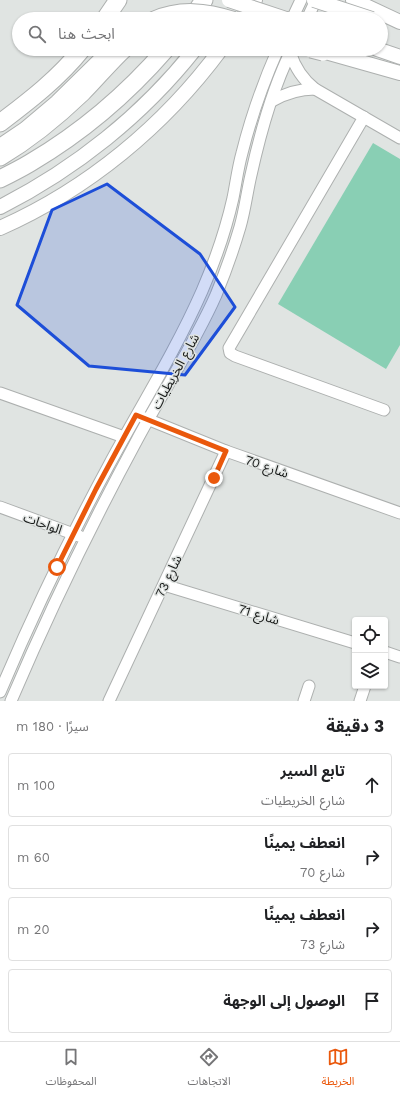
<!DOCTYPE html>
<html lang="ar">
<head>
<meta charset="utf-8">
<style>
  :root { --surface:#fff; --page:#f6f6f6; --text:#202124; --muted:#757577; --line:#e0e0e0; --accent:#ea580c }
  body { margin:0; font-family:"Work Sans","Noto Sans Arabic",sans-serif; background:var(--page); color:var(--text); direction:rtl }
  .controls { position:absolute; right:12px; bottom:12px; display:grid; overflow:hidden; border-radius:4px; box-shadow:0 1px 3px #0004 }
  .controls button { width:36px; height:36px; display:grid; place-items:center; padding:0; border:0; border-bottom:1px solid var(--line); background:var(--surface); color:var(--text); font:20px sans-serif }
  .stop { position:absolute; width:12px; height:12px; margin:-9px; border:3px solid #ea580c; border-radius:50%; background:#fff }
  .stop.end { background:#ea580c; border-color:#fff; box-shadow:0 1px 4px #0008 }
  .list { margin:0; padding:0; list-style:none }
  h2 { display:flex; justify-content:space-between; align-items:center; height:52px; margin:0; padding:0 16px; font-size:17px }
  h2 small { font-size:13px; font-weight:400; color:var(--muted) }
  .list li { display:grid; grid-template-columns:26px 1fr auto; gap:12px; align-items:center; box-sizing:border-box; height:64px; margin:0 8px 8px; padding:0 8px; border:1px solid var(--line); border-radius:4px }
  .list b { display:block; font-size:15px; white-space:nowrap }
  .list p { margin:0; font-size:13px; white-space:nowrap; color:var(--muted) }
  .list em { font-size:13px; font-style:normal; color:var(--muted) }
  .icon { flex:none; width:22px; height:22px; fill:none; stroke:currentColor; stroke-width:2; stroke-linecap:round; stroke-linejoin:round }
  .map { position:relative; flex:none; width:400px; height:701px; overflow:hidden; direction:ltr }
  .search { position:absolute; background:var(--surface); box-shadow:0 1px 3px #0004; left:12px; right:12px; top:12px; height:44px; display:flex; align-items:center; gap:10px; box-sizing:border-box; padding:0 14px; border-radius:22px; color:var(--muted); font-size:15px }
  .sheet { height:340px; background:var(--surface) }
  nav { display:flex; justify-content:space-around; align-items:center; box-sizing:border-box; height:56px; border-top:1px solid var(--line); background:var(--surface); font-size:11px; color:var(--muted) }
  nav a { display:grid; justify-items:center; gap:2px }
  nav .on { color:var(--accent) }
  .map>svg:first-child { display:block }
  .green { fill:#89cfb4 }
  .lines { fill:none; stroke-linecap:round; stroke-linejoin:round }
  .minor-casing { stroke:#adb0af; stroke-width:13 }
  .major-casing { stroke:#adb0af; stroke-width:16 }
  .highway-casing { stroke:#adb0af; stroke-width:19 }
  .minor { stroke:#fff; stroke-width:11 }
  .major { stroke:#fff; stroke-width:14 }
  .highway { stroke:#fff; stroke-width:17 }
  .major-bridge-casing { stroke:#adb0af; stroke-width:16; stroke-linecap:butt }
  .highway-bridge-casing { stroke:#adb0af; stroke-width:19; stroke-linecap:butt }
  .major-bridge { stroke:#fff; stroke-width:14 }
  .highway-bridge { stroke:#fff; stroke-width:17 }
  .route { stroke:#ea580c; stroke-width:5 }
  .marked { fill:#1d4ed8; fill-opacity:0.2; stroke:#1d4ed8; stroke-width:3; stroke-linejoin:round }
  .labels { text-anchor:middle; stroke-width:3; stroke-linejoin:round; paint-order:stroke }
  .street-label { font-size:13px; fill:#181a19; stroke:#e0e4e2 }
</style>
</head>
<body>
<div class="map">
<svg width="400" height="701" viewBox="0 0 400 701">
  <rect width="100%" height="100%" fill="#e0e4e2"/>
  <path class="green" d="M373 143 400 159V345L386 369 278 304Z"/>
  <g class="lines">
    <g class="minor-casing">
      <g id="minor">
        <path d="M292 19 301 0"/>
        <path d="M307 19 316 0"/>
        <path d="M290 52C295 68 302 79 315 89L400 138"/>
        <path d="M272 101C286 93 299 89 315 89"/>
        <path d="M364 117 229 348 230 353 235 356 384 410"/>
        <path d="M0 393 124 437"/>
        <path d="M142 417 226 451 400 513"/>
        <path d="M0 507 79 536"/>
        <path d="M164 585 355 643"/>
        <path d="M385 652 400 657"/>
        <path d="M0 692C33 614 70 537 110 463 141 406 176 350 202 291 215 261 226 229 233 198 236 183 238 167 242 153 251 117 263 83 278 49"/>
        <path d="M11 701C49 612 91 525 137 440 163 391 194 345 216 295 225 273 233 251 240 227 245 210 247 192 251 175 260 134 273 87 292 49"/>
        <path d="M109 701 226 451"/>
        <path d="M304 701 309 686"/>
        <path d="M360 701 365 686"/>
      </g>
    </g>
    <g class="major-casing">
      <g id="major">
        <path d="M353 0 400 22"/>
        <path d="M242 19 255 0"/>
        <path d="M315 49 400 73"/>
        <path d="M377 49 400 57"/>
        <path d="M0 146 25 129 57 102 111 49"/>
        <path d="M0 207C75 169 143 115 195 49"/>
        <path d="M0 228C88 189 164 126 221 49"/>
      </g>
    </g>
    <g class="highway-casing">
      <g id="highway">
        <path d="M105 19 118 0"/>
        <path d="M191 19 204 0"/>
        <path d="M0 123C29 101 59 78 82 49"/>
        <path d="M0 157C30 139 57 117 82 93 96 79 109 63 124 49"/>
        <path d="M0 179C10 174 20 169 30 163 81 133 127 94 166 49"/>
      </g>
    </g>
    <use href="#minor" class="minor"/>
    <use href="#major" class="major"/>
    <use href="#highway" class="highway"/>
    <g class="major-bridge-casing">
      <g id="major-bridge">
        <path d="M229 0 286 19"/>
        <path d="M314 0 372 19"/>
        <path d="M153 19C180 7 206 10 234 19"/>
      </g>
    </g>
    <g class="highway-bridge-casing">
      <path id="highway-bridge" d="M311 49 323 52"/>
    </g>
    <use href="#major-bridge" class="major-bridge"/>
    <use href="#highway-bridge" class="highway-bridge"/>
  </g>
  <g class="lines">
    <path class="route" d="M57 567 96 489 136 415 226 451 214 478"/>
  </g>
  <path class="marked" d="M107 184 200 254 235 307 185 375 89 366 17 305 52 210Z"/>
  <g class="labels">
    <g class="street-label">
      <text transform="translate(175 371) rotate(-61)" y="5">شارع الخريطيات</text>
      <text transform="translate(267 466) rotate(19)" y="5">شارع 70</text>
      <text transform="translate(43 523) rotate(20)" y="5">الواحات</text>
      <text transform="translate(168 576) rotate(-65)" y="5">شارع 73</text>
      <text transform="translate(259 614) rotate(17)" y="5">شارع 71</text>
    </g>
  </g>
</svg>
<div class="controls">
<button><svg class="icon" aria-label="locate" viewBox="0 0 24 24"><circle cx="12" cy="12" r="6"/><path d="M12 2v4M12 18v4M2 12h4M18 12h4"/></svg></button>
<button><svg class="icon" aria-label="layers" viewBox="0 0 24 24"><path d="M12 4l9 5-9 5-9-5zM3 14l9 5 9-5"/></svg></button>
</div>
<div class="stop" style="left:57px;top:567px"></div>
<div class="stop end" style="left:214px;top:478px"></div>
<div class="search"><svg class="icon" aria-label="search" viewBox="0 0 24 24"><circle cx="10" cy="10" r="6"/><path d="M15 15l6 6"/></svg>ابحث هنا</div>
</div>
<section class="sheet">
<h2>3 دقيقة<small>سيرًا · 180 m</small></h2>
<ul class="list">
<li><svg class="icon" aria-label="ahead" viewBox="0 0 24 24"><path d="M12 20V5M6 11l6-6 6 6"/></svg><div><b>تابع السير</b><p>شارع الخريطيات</p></div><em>100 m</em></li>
<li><svg class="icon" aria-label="right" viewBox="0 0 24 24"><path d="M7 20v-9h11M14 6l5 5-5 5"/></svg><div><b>انعطف يمينًا</b><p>شارع 70</p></div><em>60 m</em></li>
<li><svg class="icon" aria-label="right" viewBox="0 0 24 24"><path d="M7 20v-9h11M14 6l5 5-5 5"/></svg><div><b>انعطف يمينًا</b><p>شارع 73</p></div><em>20 m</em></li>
<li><svg class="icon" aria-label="arrive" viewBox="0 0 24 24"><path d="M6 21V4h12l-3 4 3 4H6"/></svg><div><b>الوصول إلى الوجهة</b></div></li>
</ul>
</section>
<nav>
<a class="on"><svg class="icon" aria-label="map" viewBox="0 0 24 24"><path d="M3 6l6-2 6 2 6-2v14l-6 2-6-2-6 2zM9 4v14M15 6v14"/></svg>الخريطة</a>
<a><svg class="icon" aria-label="directions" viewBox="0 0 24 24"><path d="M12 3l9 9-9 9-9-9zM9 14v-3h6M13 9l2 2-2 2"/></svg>الاتجاهات</a>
<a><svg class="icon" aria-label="saved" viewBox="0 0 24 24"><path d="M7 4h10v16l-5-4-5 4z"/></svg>المحفوظات</a>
</nav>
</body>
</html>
